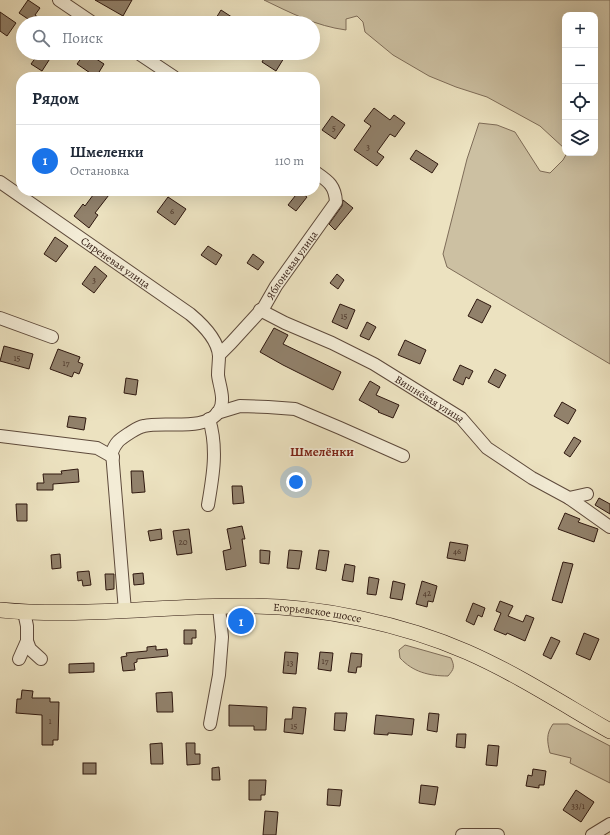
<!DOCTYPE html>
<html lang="ru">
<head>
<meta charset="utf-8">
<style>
  :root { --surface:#fff; --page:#f2f2f3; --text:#1f2937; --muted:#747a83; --line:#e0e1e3; --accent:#1a73e8 }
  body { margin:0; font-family:Alegreya,serif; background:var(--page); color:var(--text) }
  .controls { position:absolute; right:12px; top:12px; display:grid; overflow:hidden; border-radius:8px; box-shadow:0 4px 16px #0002 }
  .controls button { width:36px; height:36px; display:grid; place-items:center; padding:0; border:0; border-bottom:1px solid var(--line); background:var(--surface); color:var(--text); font:20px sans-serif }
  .you { position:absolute; left:296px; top:482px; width:14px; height:14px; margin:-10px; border:3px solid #fff; border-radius:50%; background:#1a73e8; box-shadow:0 0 0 6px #1a73e833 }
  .badge { display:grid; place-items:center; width:26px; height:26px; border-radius:50%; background:var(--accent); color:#fff; font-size:13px; font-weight:700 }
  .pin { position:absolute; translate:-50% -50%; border:2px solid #fff; box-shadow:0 1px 4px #0006 }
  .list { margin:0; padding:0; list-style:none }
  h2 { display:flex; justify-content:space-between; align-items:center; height:52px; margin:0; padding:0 16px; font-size:17px }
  h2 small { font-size:13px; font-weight:400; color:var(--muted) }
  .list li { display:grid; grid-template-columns:26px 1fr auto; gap:12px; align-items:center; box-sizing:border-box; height:72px; padding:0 16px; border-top:1px solid var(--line) }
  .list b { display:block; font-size:15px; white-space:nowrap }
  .list p { margin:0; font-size:13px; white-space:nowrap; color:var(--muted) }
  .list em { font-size:13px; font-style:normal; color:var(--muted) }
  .icon { flex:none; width:22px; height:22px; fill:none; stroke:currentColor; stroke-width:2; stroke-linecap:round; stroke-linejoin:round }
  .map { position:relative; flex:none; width:610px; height:835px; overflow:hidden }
  .search { position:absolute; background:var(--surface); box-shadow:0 4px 16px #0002; left:16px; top:16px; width:304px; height:44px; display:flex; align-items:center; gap:10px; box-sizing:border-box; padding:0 14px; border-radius:22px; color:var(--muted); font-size:15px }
  .panel { position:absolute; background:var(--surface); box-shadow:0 4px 16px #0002; left:16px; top:72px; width:304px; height:124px; border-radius:16px }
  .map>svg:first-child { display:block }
  .green { fill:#ccc0a2; stroke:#7e6c58 }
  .building { fill:#91816b; stroke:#2f180f }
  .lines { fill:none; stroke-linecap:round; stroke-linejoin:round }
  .minor-casing { stroke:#5e4a3b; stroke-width:14 }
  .major-casing { stroke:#2f180f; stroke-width:16 }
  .minor { stroke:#f3ecd6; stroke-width:12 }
  .major { stroke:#ece2c0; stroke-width:15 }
  .labels { text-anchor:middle; stroke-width:3.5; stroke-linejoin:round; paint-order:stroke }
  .number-label { font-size:9px; fill:#483226 }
  .street-label { font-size:11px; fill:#2f180f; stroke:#f3ecd6 }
  .quarter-label { font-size:13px; font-weight:bold; fill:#7a1f14; stroke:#f3ecd6 }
</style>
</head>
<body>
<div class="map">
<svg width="610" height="835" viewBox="0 0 610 835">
  <rect width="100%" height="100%" fill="#ece2c0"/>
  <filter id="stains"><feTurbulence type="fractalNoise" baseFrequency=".005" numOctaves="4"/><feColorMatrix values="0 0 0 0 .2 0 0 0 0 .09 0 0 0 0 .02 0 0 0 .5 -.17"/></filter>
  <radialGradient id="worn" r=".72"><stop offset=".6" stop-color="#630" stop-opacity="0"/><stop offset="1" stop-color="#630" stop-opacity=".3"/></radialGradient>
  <g class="green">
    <path d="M264 0H610V364L447 267 443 254 467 159 479 123 497 125 515 132 540 171 550 173 563 160 567 153H595V15H565V149L540 126 487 97 456 87 429 76 393 55 365 32 363 22 357 16 346 19V30C316 26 291 13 264 0Z"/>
    <path d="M405 645 451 658C455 667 454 669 448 676 429 676 413 672 400 658L399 650Z"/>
    <path d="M553 724H568L610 746V783L570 763 571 758 550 753C547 741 546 734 553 724Z"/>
  </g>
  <g class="building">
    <path d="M28 0 40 8 35 15 46 23H34L19 13Z"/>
    <path d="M95 0H132L123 16Z"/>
    <path d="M221 10 241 23H213Z"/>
    <path d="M0 12 16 23 7 36 0 31Z"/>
    <path d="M39 53H45L51 57 42 71 31 64Z"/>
    <path d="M85 53H87L104 64 96 77 77 64Z"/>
    <path d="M267 53H287L276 71 262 62Z"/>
    <path d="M374 108 390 120 394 115 405 123 395 137 390 134 377 152 384 157 377 166 354 150 371 126 364 121Z"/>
    <path d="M332 116 345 125 335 139 322 130Z"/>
    <path d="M416 150 438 164 432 173 410 159Z"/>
    <path d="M96 191H112L95 213 98 215 89 228 74 216 83 204 85 206Z"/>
    <path d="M299 191 307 197 296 211 288 205Z"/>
    <path d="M168 197 186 209 175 225 157 212Z"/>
    <path d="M343 200 353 208 335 230 329 224 342 206Z"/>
    <path d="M55 237 68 246 56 262 44 254Z"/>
    <path d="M208 246 222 255 216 265 201 255Z"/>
    <path d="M253 254 264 262 258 270 247 263Z"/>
    <path d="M95 266 107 276 94 293 82 284Z"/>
    <path d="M337 274 344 280 338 289 330 283Z"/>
    <path d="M477 299 491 306 482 323 468 316Z"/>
    <path d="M340 304 355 310 347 329 332 322Z"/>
    <path d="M367 322 376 327 369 340 360 336Z"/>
    <path d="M274 328 288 335 283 344 341 372 333 390 283 365 260 352Z"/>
    <path d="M405 340 426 350 420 364 398 355Z"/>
    <path d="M4 346 33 354 29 369 0 361Z"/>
    <path d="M58 349 80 357 78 362 83 364 79 374 74 372 72 377 50 369Z"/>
    <path d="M460 365 473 371 469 379 466 377 463 385 453 380Z"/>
    <path d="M495 369 506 375 499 388 488 382Z"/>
    <path d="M126 378 138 380 136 395 124 393Z"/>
    <path d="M370 381 380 387 376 395 399 405 393 418 378 412 379 411 359 400Z"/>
    <path d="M562 402 576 410 568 424 554 416Z"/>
    <path d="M69 416 86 418 84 430 67 427Z"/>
    <path d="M574 437 581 441 570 457 564 453Z"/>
    <path d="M78 469 79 482 53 484V490H37V483H44L43 474H62L61 471Z"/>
    <path d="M131 471H143L145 492 132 493Z"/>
    <path d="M232 486H242L244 503 233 504Z"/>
    <path d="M599 498 610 504V514L595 505Z"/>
    <path d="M16 504H27V521H17Z"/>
    <path d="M565 513 580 519 578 522 598 529 594 542 558 529Z"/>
    <path d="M242 526 245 539H242L246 566 226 570 223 551 231 549 227 529Z"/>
    <path d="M161 529 162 539 150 541 148 531Z"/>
    <path d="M189 529 192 553 177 555 173 531Z"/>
    <path d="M450 542 468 545 465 561 447 558Z"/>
    <path d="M260 550 270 551 269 564 260 563Z"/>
    <path d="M289 550 302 551 299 569 287 568Z"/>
    <path d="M319 550 329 551 326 571 316 569Z"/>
    <path d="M60 554 61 568 52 569 51 555Z"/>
    <path d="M563 562 573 564 562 603 552 600Z"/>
    <path d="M345 564 355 566 353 582 342 580Z"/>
    <path d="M89 571 91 585 83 586 82 580 78 581 77 572Z"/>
    <path d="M143 573 144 584 134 585 133 574Z"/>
    <path d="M105 574H114V589L106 590Z"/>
    <path d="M369 577 379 579 376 595 367 594Z"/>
    <path d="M393 581 405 584 402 600 390 598Z"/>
    <path d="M422 581 437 586 433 602 428 601 427 607 416 604Z"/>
    <path d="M500 601 513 606 508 616 523 622 526 615 534 618 525 641 507 633 506 635 494 630 501 613 496 611Z"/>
    <path d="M473 603 485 608 482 617 478 615 474 625 466 621Z"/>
    <path d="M184 630H196V638H192V644H184Z"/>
    <path d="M584 633 599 639 590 660 576 654Z"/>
    <path d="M551 637 560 641 551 659 543 655Z"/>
    <path d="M156 646V650L167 649 168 656 137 659V662L134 663 135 670 123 671 121 657 127 656 126 653 147 651V647Z"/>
    <path d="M285 652 298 653 296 674 283 673Z"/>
    <path d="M320 652 333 653 331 671 318 669Z"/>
    <path d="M351 653 362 654 361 667H357L356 673 348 672Z"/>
    <path d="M94 663V672L69 673V664Z"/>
    <path d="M22 690 33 691 32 698H50V702H59L58 740H53V745H42V715L16 713 17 699H21Z"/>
    <path d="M172 692 173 712H157L156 693Z"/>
    <path d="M229 705 267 707 266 730H254V726H229Z"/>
    <path d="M293 707 306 708 303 734 284 732 285 719H292Z"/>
    <path d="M335 713H347L345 731 334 730Z"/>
    <path d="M429 713 439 714 437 732 427 730Z"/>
    <path d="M376 715 414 719 412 735 388 733V735L374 734Z"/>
    <path d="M457 734H466L465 748 456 747Z"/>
    <path d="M162 743 163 764H151L150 744Z"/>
    <path d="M186 743H195V754H200V764L187 765Z"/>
    <path d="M488 745 499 746 497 766 486 765Z"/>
    <rect x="83" y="763" width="13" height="11"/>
    <path d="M219 767 220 780H212V768Z"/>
    <path d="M533 769 546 771 544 785H539V788L526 786 528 775 532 776Z"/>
    <path d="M249 780H266L265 795H261V800H249Z"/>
    <path d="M421 785 438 787 435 805 419 803Z"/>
    <path d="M328 789 342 790 340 806 327 805Z"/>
    <path d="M576 790 594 802 581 822 563 810Z"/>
    <path d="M265 811 278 812 276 835H263Z"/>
  </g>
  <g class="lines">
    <g class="minor-casing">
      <g id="minor">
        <path d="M59 0 93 23"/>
        <path d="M138 53 174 77"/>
        <path id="s1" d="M0 182 190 314C202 324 218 340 219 356 219 362 218 368 218 375 219 385 226 400 219 411 207 432 164 421 144 426 138 427 133 431 128 434 119 440 116 442 112 452L125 611"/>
        <path id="s2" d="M260 310 285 323 332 343 374 364 461 418 487 448 532 478 569 498 587 494"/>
        <path d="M0 318 52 337"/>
        <path id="s3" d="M219 355 231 343 264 307 276 286 336 202C335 185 328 181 315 172"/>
        <path d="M217 413 240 406 268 407 295 409 340 428 403 456"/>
        <path d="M0 436 97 448 113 457"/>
        <path d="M569 498 610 527"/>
        <path d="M208 505C213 476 218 448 209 419"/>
        <path d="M27 641 30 649 41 659"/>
        <path d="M19 659 27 641V626L24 612"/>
        <path d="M210 724 219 675 222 637 219 607"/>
        <path d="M462 835H498"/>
        <path d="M592 835 610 824"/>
      </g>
    </g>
    <g class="major-casing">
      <g id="major">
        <path id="s4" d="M0 610C84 618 165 605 249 606 319 606 403 624 467 652 517 674 563 704 610 731"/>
      </g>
    </g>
    <use href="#minor" class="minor"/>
    <use href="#major" class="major"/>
  </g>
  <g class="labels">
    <g class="number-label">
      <text x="334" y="131">5</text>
      <text x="368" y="150">3</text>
      <text x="172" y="214">6</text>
      <text x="94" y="283">3</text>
      <text x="344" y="319">15</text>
      <text x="17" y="361">15</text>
      <text x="66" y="366">17</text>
      <text x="183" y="545">20</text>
      <text x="457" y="554">46</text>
      <text x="427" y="596">42</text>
      <text x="325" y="664">17</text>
      <text x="290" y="666">13</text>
      <text x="50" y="724">1</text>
      <text x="294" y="729">15</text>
      <text x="578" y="809">33/1</text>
    </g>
    <g class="street-label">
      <text dy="4" stroke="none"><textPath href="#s1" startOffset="141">Сиреневая улица</textPath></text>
      <text dy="4" stroke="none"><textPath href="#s3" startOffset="116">Яблоневая улица</textPath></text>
      <text dy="4" stroke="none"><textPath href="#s2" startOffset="192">Вишнёвая улица</textPath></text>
      <text dy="4" stroke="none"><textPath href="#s4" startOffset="318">Егорьевское шоссе</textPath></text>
    </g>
    <g class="quarter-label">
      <text x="322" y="456">Шмелёнки</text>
    </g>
  </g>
  <rect width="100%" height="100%" filter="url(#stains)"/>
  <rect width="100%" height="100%" fill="url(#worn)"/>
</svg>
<div class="controls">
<button>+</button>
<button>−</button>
<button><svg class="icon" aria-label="locate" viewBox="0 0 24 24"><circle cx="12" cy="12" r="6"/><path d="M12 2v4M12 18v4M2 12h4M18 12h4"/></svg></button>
<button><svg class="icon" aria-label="layers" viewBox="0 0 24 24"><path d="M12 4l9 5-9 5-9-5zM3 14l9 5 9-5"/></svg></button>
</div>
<div class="you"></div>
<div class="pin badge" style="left:241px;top:621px">1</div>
<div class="search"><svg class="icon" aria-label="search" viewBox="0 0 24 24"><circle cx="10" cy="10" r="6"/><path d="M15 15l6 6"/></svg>Поиск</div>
<section class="panel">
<h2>Рядом<small></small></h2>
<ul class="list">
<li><span class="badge">1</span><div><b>Шмеленки</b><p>Остановка</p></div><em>110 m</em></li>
</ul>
</section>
</div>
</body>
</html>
